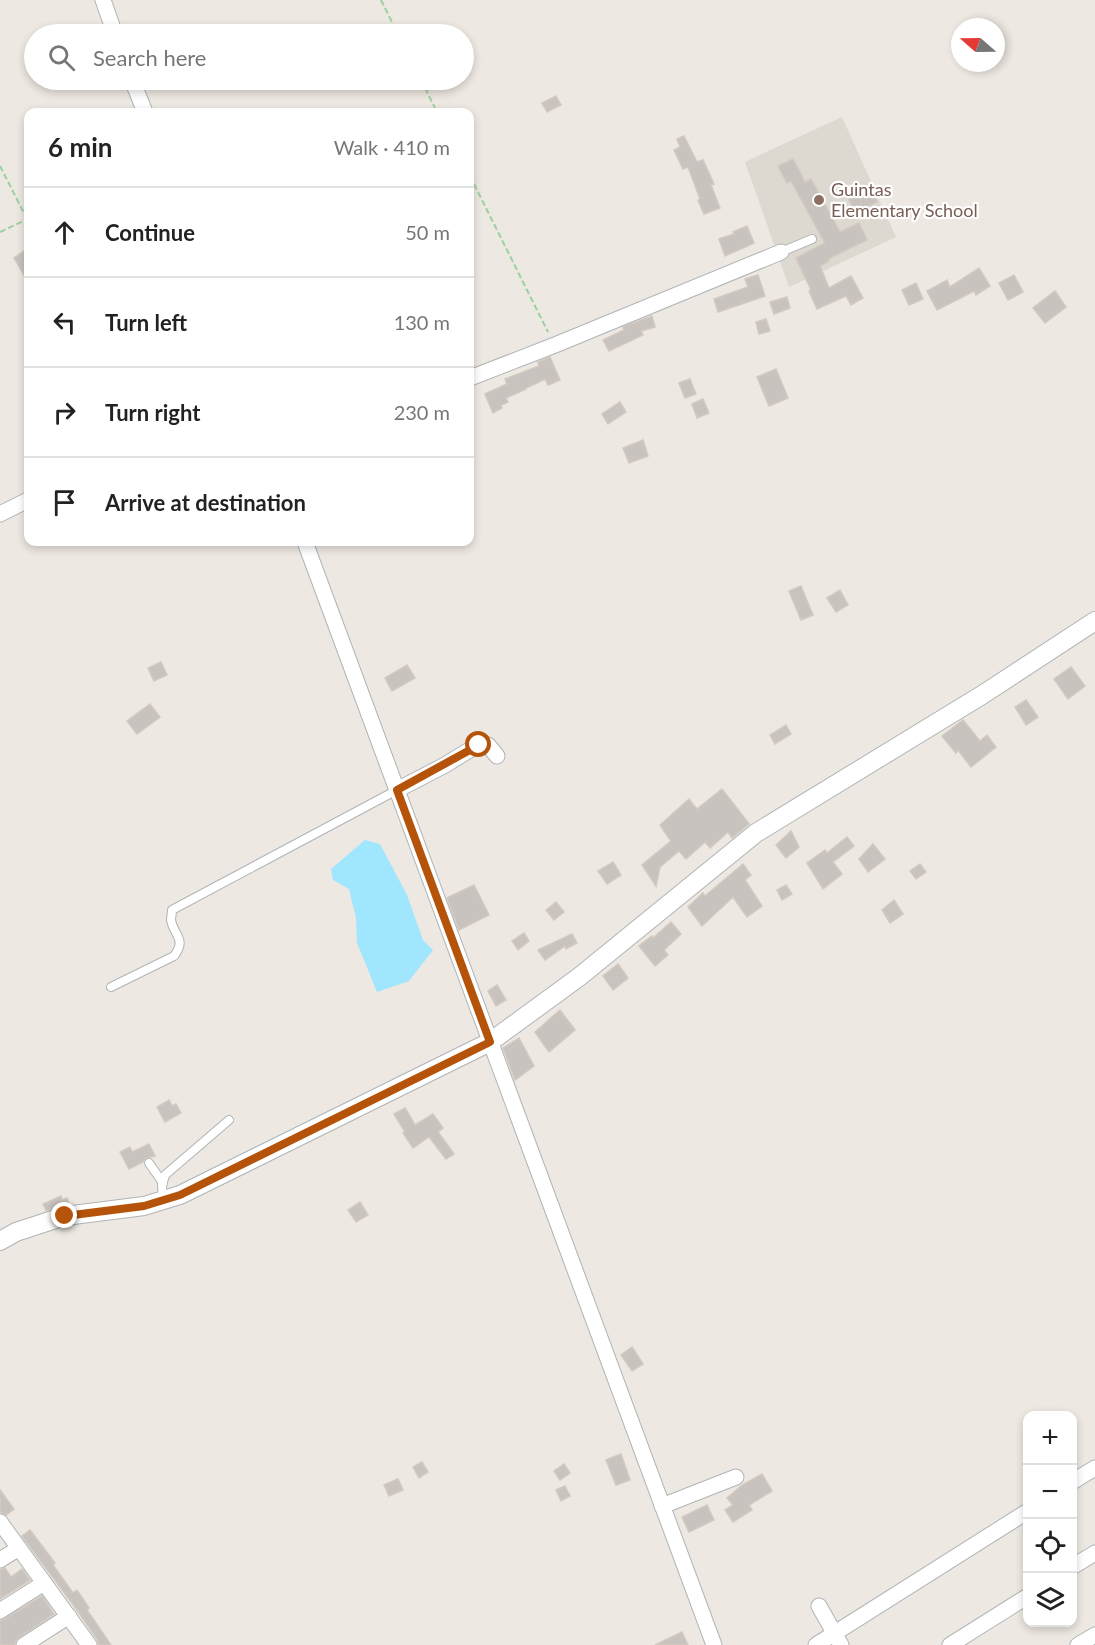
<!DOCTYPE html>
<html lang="en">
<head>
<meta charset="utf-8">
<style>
  :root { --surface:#fff; --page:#f6f6f6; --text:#222; --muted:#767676; --line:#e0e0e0 }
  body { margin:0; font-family:Lato,sans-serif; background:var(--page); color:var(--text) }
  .controls { position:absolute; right:18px; bottom:18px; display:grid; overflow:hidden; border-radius:12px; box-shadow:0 3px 9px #0003 }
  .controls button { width:54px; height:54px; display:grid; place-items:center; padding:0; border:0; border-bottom:2px solid var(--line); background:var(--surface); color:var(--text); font:30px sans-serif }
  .compass { position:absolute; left:951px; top:18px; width:54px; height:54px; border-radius:50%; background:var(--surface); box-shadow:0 3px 9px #0003; rotate:290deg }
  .stop { position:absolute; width:18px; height:18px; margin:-14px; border:4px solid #b45309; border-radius:50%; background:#fff }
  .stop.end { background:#b45309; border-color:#fff; box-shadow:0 2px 6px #0008 }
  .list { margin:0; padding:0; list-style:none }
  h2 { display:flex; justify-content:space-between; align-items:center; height:78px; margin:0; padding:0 24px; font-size:26px }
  h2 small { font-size:20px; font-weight:400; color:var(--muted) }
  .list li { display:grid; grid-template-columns:39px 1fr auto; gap:18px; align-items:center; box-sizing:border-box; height:90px; padding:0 24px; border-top:2px solid var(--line) }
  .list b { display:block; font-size:22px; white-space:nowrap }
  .list em { font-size:20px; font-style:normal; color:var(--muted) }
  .icon { flex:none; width:33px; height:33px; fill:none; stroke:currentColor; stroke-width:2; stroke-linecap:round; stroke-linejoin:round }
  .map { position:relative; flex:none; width:1095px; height:1645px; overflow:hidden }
  .search { position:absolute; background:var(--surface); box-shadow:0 3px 9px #0003; left:24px; top:24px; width:450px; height:66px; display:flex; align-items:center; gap:15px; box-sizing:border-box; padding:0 21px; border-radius:33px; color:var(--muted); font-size:22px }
  .panel { position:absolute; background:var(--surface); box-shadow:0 3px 9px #0003; left:24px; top:108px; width:450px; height:438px; border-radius:12px }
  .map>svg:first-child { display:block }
  .education { fill:#ddd8d0 }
  .water { fill:#a0e6ff }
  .building { fill:#c8c3be; stroke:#d2c9c0; stroke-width:1.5 }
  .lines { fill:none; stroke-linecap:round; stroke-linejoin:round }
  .service-casing { stroke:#afb4b7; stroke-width:10 }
  .minor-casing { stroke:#afb4b7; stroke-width:17 }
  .tertiary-casing { stroke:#afb4b7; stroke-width:20 }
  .path { stroke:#9cd0a1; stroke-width:2; stroke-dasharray:6 3; stroke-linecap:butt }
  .service { stroke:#fff; stroke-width:8 }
  .minor { stroke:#fff; stroke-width:15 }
  .tertiary { stroke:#fff; stroke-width:18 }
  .route { stroke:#b45309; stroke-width:8 }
  .education-dot { fill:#8d6e63; stroke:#fff; stroke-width:2 }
  .labels { text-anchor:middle; stroke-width:4.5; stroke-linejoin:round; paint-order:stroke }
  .education-label { font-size:18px; fill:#785e54; stroke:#fff; text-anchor:start }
</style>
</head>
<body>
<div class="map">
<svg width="1095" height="1645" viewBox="0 0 1095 1645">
  <rect width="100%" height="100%" fill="#ede8e1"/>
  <path class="education" d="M842 117 896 237 789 287 745 162Z"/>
  <path class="water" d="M365 840 380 844 407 895 423 940 433 950 409 981 377 992 357 943 356 918 349 889 333 880 331 869Z"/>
  <g class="building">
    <path d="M556 96 561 105 547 112 542 103Z"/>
    <path d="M684 136 697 162 703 160 714 184 711 185 720 208 704 214 698 200 700 199 688 167 683 169 674 150 680 147 677 139Z"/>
    <path d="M793 159 805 182 811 179 840 232 859 223 867 240 828 259 829 261 820 266 829 288 851 276 863 298 851 305 846 296 817 309 809 291 811 290 796 258 825 243 791 181 787 183 778 166Z"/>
    <path d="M869 186 877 202 855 213 848 197Z"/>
    <path d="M747 226 754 243 725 256 719 239 734 234 733 232Z"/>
    <path d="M28 248V282L14 258Z"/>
    <path d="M979 268 990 286 976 295 974 291 937 310 927 291 947 280 950 287Z"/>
    <path d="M758 275 765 296 718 312 714 299 748 287 745 279Z"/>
    <path d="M1014 275 1023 292 1008 300 999 283Z"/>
    <path d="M916 283 923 299 909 305 902 290Z"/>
    <path d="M1055 291 1066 307 1045 323 1033 308Z"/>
    <path d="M787 297 790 308 774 314 770 302Z"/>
    <path d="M652 316 655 327 641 331 643 335 609 351 603 340 624 330 623 327Z"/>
    <path d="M766 319 770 331 759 334 756 322Z"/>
    <path d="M550 357 560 380 548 385 545 379 526 388V389L506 398 508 402 501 405 502 408 493 413 485 394 507 384 505 379 539 366 538 362Z"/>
    <path d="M776 369 788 398 769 406 757 377Z"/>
    <path d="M690 379 696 394 685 398 679 383Z"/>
    <path d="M703 399 709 413 697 418 692 404Z"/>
    <path d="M620 402 626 412 608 424 602 414Z"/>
    <path d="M643 440 648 456 629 463 623 448Z"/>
    <path d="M801 586 813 615 801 620 789 591Z"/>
    <path d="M840 590 848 605 836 612 827 598Z"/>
    <path d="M161 662 167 675 154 681 148 668Z"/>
    <path d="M407 665 415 678 392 691 385 678Z"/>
    <path d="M1071 667 1085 686 1068 699 1054 679Z"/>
    <path d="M1026 700 1038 717 1026 725 1015 707Z"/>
    <path d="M150 704 160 717 137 734 127 721Z"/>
    <path d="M963 720 980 741 987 735 996 747 971 767 958 750 956 753 942 736Z"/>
    <path d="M786 725 791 734 775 744 770 735Z"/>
    <path d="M722 789 749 824 732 838 728 832 710 848 705 842 686 859 679 851 660 867 656 886 642 865 671 841 660 825 689 799 697 809Z"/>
    <path d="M791 831 799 847 786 858 776 845Z"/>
    <path d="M847 837 854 846 833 862 842 874 823 889 807 863 825 850 827 853Z"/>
    <path d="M873 844 885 859 868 872 859 859Z"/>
    <path d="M613 862 621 875 607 884 598 871Z"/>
    <path d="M743 864 751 875 745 880 762 906 747 917 733 897 702 926 688 907 703 893 705 896Z"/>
    <path d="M920 864 926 872 916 879 910 871Z"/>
    <path d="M474 885 489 915 459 930 447 898Z"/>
    <path d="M786 885 792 894 782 900 777 890Z"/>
    <path d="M894 900 903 914 890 923 882 910Z"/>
    <path d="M556 902 564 912 554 920 546 910Z"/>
    <path d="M671 922 681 934 664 950 668 955 655 966 639 946 652 936 653 938Z"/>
    <path d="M524 933 529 941 518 950 512 941Z"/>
    <path d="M572 934 577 943 566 949 565 946 545 960 538 950Z"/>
    <path d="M618 964 628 978 613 990 603 976Z"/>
    <path d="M497 985 506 1000 496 1006 488 991Z"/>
    <path d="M560 1010 575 1030 549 1052 535 1032Z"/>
    <path d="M519 1038 534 1066 515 1080 503 1048Z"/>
    <path d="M169 1100 172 1106 176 1104 181 1113 165 1122 157 1107Z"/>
    <path d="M405 1108 415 1125 433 1114 443 1128 438 1132 454 1154 446 1159 429 1137 413 1148 403 1133 405 1132 394 1114Z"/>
    <path d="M149 1144 155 1156 146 1158 143 1162 129 1169 120 1152 130 1147 132 1152Z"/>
    <path d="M61 1196 62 1200 67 1198 69 1204 46 1210 43 1204Z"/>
    <path d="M360 1202 368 1215 356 1222 348 1210Z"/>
    <path d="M632 1347 643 1364 632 1371 621 1355Z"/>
    <path d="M621 1454 630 1480 616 1485 606 1460Z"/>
    <path d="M422 1462 428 1472 419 1478 413 1467Z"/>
    <path d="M564 1464 570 1473 560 1480 554 1471Z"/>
    <path d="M762 1474 772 1491 749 1505 752 1510 733 1522 725 1510 733 1505 727 1498 742 1485Z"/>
    <path d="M398 1479 403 1490 389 1496 384 1485Z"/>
    <path d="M565 1486 570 1496 561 1501 556 1490Z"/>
    <path d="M0 1490 14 1509 6 1515 0 1512Z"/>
    <path d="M707 1505 714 1520 689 1532 682 1517Z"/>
    <path d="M30 1530 55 1563 53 1565 73 1593 77 1590 89 1608 87 1610 111 1645H99L97 1639 77 1610 22 1536Z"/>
    <path d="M5 1568 11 1577 22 1569 30 1580 0 1599V1570Z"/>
    <path d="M42 1596 54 1614 19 1637 16 1640 14 1645H0V1621L5 1619Z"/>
    <path d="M682 1632 688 1645H655Z"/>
  </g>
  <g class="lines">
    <g class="service-casing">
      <g id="service">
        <path d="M781 252 812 239"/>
        <path d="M111 987 174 956C187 939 174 936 171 920 171 919 172 912 172 910L397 790"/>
        <path d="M149 1163 163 1183"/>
        <path d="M163 1200 162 1185 165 1175 229 1120"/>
      </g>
    </g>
    <g class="minor-casing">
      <g id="minor">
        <path d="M103 0 115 34"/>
        <path d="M132 80 145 112"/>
        <path d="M470 378 555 345 781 252"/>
        <path d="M0 514 28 500"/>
        <path d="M305 542 714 1645"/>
        <path d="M397 790 445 765 476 746 484 744 488 745 497 756"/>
        <path d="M1072 1482 1095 1468"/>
        <path d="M662 1506 736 1477"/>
        <path d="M0 1522 89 1645"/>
        <path d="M0 1560 19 1548"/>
        <path d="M1072 1567 1095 1553"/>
        <path d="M819 1606 841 1645"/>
        <path d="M0 1611 44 1583"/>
        <path d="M24 1645 69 1616"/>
        <path d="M816 1645 1028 1511"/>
        <path d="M950 1645 1028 1596"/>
        <path d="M1078 1645 1095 1635"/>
      </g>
    </g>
    <g class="tertiary-casing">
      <path id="tertiary" d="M0 1241 16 1232 65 1216 144 1206 180 1195 490 1042 579 977 756 833 982 695 1095 621"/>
    </g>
    <g class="path">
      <path d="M381 0 398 34"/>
      <path d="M421 80 437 112"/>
      <path d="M0 166 27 219"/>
      <path d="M470 176 548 332"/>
      <path d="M0 232 28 219"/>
    </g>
    <use href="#service" class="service"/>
    <use href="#minor" class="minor"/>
    <use href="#tertiary" class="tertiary"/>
  </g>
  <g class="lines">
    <path class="route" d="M65 1216 144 1206 180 1195 490 1042 397 790 479 745"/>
  </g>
  <circle class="education-dot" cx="819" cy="200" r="6"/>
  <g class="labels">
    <g class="education-label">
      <text x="831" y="196">Guintas<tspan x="831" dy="21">Elementary School</tspan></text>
    </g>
  </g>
</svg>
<div class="controls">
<button>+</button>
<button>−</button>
<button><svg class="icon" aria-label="locate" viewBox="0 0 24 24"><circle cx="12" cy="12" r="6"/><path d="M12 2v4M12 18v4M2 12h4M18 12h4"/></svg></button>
<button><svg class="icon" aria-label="layers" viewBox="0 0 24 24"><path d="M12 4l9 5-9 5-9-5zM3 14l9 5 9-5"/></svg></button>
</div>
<svg class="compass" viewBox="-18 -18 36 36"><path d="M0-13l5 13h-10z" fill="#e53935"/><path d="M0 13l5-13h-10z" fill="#767676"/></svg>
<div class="stop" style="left:479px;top:745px"></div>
<div class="stop end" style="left:65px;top:1216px"></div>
<div class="search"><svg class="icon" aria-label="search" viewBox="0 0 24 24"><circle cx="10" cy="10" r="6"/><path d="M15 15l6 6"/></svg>Search here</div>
<section class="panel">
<h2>6 min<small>Walk · 410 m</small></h2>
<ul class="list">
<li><svg class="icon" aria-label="ahead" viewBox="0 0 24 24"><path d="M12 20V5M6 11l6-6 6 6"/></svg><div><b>Continue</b></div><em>50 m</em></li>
<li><svg class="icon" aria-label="left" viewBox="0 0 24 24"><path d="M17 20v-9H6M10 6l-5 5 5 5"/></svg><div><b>Turn left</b></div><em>130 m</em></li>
<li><svg class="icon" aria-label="right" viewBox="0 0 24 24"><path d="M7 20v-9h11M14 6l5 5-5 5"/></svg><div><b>Turn right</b></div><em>230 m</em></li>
<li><svg class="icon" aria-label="arrive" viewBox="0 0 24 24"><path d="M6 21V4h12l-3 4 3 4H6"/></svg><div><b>Arrive at destination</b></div></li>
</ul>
</section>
</div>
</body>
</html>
